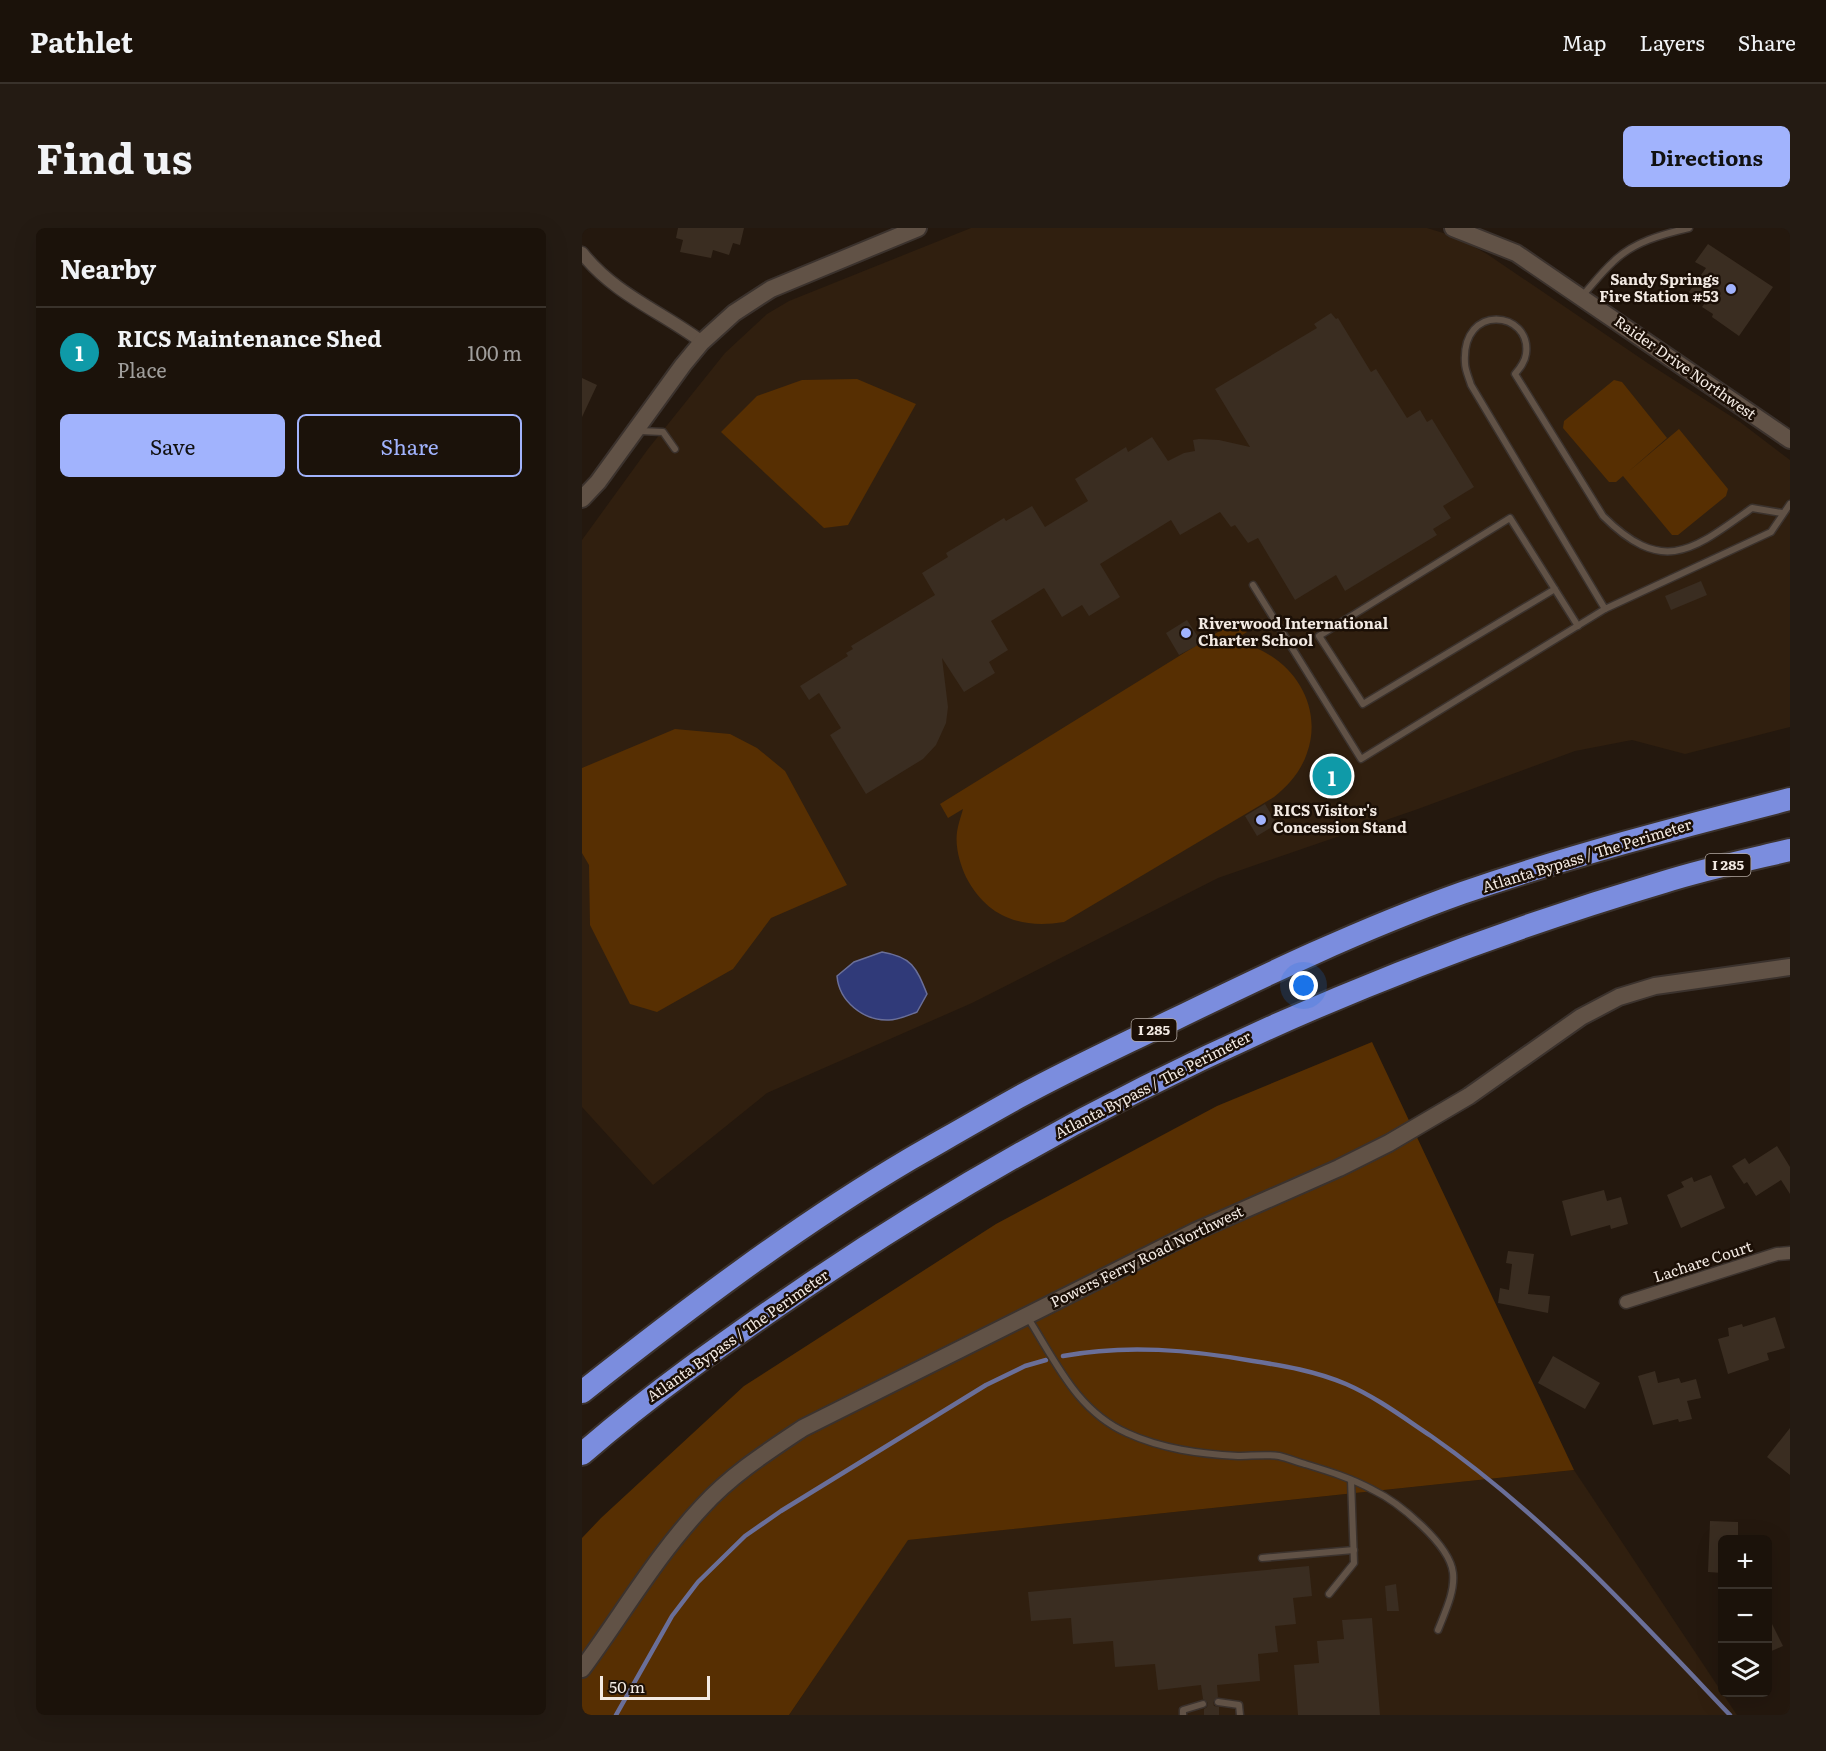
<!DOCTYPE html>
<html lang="en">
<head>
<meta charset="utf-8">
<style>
  :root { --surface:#1b120a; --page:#241b13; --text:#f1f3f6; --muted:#a09e9c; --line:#39322b; --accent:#a1b3fd }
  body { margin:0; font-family:Literata,serif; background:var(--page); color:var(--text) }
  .controls { position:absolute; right:18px; bottom:18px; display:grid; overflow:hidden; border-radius:9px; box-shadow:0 6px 24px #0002 }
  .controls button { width:54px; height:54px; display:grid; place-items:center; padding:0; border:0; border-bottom:2px solid var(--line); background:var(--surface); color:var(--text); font:30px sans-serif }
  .scale { position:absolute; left:18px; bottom:15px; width:110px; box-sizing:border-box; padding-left:6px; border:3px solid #f3eae3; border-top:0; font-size:16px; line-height:21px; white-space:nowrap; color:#f3eae3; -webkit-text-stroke:4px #1b0f06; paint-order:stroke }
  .you { position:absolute; left:722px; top:758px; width:21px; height:21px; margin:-15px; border:4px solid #fff; border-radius:50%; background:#1a73e8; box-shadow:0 0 0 9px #1a73e833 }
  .badge { display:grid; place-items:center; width:39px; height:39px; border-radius:50%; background:var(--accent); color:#fff; font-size:20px; font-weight:700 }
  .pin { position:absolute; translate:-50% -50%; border:3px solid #fff; box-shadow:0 2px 6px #0006 }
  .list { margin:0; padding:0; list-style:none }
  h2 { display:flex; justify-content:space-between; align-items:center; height:78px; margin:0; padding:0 24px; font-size:26px }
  h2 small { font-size:20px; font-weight:400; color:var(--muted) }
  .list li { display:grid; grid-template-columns:39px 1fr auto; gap:18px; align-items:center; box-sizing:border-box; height:90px; padding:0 24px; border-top:2px solid var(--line) }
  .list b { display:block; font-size:22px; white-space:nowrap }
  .list p { margin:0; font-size:20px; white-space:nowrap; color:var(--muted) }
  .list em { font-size:20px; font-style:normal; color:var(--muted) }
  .actions { display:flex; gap:12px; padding:18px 24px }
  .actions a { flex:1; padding:14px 0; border:2px solid var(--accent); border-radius:9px; text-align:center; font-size:21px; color:var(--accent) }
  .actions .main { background:var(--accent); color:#111 }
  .icon { flex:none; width:33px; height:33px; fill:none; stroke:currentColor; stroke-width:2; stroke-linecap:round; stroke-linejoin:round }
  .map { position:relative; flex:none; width:1208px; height:1487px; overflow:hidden; border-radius:9px }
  header { display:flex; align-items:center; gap:36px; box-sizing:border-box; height:84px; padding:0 30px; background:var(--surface); border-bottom:2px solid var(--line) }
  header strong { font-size:28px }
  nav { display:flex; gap:33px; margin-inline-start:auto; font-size:21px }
  .intro { display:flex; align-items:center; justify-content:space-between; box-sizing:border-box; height:144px; padding:0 36px }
  h1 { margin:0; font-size:42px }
  .button { padding:15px 27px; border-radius:9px; background:var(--accent); color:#111; font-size:21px; font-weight:700 }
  main { display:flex; gap:36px; padding:0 36px }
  aside { flex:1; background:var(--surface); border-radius:9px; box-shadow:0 6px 24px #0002 }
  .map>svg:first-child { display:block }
  .built { fill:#301f0f }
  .green { fill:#572f02 }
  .water { fill:#303a79; stroke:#6a6f99; stroke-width:1.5 }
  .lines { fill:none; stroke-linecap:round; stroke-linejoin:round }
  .stream { stroke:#6a6f99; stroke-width:4.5 }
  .building { fill:#3a2d21 }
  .lane-casing { stroke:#3b322d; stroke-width:9 }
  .street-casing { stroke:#3b322d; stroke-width:15 }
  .secondary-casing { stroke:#3b322d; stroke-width:20 }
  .highway-casing { stroke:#3b322d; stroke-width:26 }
  .lane { stroke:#615246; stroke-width:6 }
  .street { stroke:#615246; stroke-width:12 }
  .secondary { stroke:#615246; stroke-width:16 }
  .highway { stroke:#7b8dde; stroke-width:22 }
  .poi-dot { fill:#a1b3fd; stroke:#1b0f06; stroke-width:2 }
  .labels { text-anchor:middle; stroke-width:5; stroke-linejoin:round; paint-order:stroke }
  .shield { fill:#1b0f06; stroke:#b2a8a1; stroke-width:1.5 }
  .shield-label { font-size:14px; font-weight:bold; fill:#f3eae3 }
  .poi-label { font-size:15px; font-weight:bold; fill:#f3eae3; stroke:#1b0f06; text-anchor:start }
  .street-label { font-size:15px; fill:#f3eae3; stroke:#1b0f06 }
</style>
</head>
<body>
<header>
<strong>Pathlet</strong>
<nav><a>Map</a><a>Layers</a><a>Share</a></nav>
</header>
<div class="intro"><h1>Find us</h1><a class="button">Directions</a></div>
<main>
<aside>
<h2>Nearby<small></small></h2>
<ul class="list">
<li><span class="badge" style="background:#0f9aa8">1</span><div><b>RICS Maintenance Shed</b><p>Place</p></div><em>100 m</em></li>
</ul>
<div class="actions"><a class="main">Save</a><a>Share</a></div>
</aside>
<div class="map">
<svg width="1208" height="1487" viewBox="0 0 1208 1487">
  <rect width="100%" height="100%" fill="#24180e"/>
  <g class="built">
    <path d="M389 0H845L874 9 905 26 1067 136 1158 194 1208 232V499L1103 526 1050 512 993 523 836 581 636 650 390 775 185 865 71 957 0 879V312L66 221 143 125 185 86 207 73Z"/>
    <path d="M992 1242 1155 1487H207L325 1312Z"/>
  </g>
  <g class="green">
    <path d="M275 151 334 176 266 297 242 300 139 204 175 168 220 152Z"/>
    <path d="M1032 152 1040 154 1085 210 1046 244 1097 201 1146 261 1144 268 1096 307H1090L1041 248 1034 254H1027L981 200 982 193Z"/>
    <path d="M657 391 665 404 649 414C702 419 744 472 725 525 719 543 707 557 692 569L482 694C438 701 405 689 384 649 378 636 373 619 375 604 376 596 379 589 381 581L366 590 358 576Z"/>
    <path d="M93 501 148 506 175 520 203 543 265 657 189 690 151 741 75 784 48 776 8 697 7 637 0 625V540Z"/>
    <path d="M790 814 992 1242 326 1312 207 1487H0V1310L19 1290 162 1158 414 996 635 878Z"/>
  </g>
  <path class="water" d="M300 724C330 729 334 739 345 766L335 784C327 787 316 792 307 792 281 793 257 773 255 748L272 734Z"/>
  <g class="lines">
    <g class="stream">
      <path d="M481 1128C544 1116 609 1122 671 1133 703 1138 733 1143 764 1156 794 1169 822 1190 849 1208 961 1286 1054 1388 1148 1487"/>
      <path d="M34 1487 90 1388 116 1354 163 1308 199 1283 404 1157 443 1138 464 1132"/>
    </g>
  </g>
  <g class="building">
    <path d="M96 0H162L158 17 151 15 147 27 131 22 129 30 98 24 101 12 94 10Z"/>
    <path d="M1126 16 1191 59 1157 108 1130 89 1131 86 1120 79 1123 75 1107 64 1124 40 1113 34Z"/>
    <path d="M749 85 754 91 756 90 789 144 794 141 825 190 838 182 845 194 850 191 892 259 861 278 869 290 851 301 855 307 763 363 754 347 713 372 676 310 666 315 653 297 649 299 638 284 598 307 589 292 518 336 538 369 507 388 500 377 480 389 462 360 409 393 426 422 407 434 413 445 382 464 360 430 366 479 364 495 354 517 341 531 284 566 248 507 259 500 237 465 227 472 218 458 266 428 264 425 271 421 269 418 353 367 340 345 366 329 364 325 422 290 424 293 450 278 463 299 506 273 493 251 544 219 546 224 570 209 586 233 602 225 613 223 611 212 617 211 637 212 668 219 633 161 735 100 732 96Z"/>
    <path d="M0 150 15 157 0 189Z"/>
    <path d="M1119 353 1125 367 1089 382 1083 368Z"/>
    <path d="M605 392 620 415 597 427 584 405Z"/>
    <path d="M757 532 768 550 744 564 733 546Z"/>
    <path d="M683 576 695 596 675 608 663 588Z"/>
    <path d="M1195 918 1208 939V966L1199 952 1174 968 1165 954 1162 956 1150 938 1163 930 1167 936Z"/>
    <path d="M1129 947 1143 980 1099 1000 1085 967 1102 959 1099 954 1110 949 1112 954Z"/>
    <path d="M1022 962 1025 973 1039 969 1046 996 1029 1001 1028 997 989 1008 980 973Z"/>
    <path d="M926 1023 952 1026 946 1066 968 1068 966 1085 916 1075 918 1060 927 1062 930 1036 924 1035Z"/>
    <path d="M1193 1089 1203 1120 1185 1125 1187 1132 1146 1146 1136 1111 1147 1108 1146 1100 1160 1096 1161 1099Z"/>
    <path d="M971 1128 1018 1155 1003 1181 956 1155Z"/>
    <path d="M1073 1143 1076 1155 1097 1150 1099 1155 1114 1151 1119 1170 1105 1173 1110 1191 1097 1194 1096 1191 1071 1197 1056 1148Z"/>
    <path d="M1208 1200V1247L1185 1229Z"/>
    <path d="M1128 1293 1156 1294V1311H1140V1345L1126 1344Z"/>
    <path d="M727 1338 730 1368 711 1370 714 1396 693 1398 696 1424 676 1426 678 1453 635 1457 636 1469 631 1474 632 1478 637 1479V1487H622V1481L625 1479 626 1475 621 1471 619 1457 576 1462 573 1436 533 1439 531 1413 491 1416 489 1390 449 1393 446 1364Z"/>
    <path d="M814 1356 817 1383H805L803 1358Z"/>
    <path d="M1185 1386 1201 1418 1185 1425Z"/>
    <path d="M790 1390 798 1487H716L712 1437 737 1435 735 1413 762 1411 760 1392Z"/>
  </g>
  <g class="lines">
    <g class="lane-casing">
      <g id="lane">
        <path d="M1000 68C1010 57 1020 44 1031 34 1051 14 1081 6 1107 0"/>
        <path d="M58 203 81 204 93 221"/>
        <path d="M1200 285 1170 280C1112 321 1082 349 1021 288L933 146C938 140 943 134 944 126 950 83 879 74 883 135 883 142 887 150 889 157L1023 381 1189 304 1208 276"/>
        <path d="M671 357 779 531 1023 381"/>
        <path d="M973 361 781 476 737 408 928 290 996 398"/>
        <path d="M446 1090C474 1134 495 1183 545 1205 580 1221 618 1226 656 1228 669 1228 684 1226 697 1228 706 1230 715 1234 723 1236 746 1243 769 1250 791 1262 816 1274 868 1316 871 1345 873 1364 863 1384 856 1402"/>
        <path d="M680 1330 772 1322"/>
        <path d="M747 1366 772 1335 769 1252"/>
        <path d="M636 1474 657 1477 658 1487"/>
        <path d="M601 1487V1482L621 1476"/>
      </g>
    </g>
    <g class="street-casing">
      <g id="street">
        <path d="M0 25C32 66 80 84 120 114"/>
        <path d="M1044 1074 1195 1026 1208 1025"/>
      </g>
    </g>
    <g class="secondary-casing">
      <g id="secondary">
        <path d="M871 0 934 25 1208 212"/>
        <path d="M0 271 16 254 101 137 120 114 152 85 189 61 336 0"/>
        <path d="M0 1441C40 1387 74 1328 120 1279 149 1247 185 1224 221 1200L614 1003 757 940 807 915 887 868 999 789 1037 769 1073 758 1208 739"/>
      </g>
    </g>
    <g class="highway-casing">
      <g id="highway">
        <path d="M0 1164C105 1081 213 999 328 931 363 911 399 890 435 870 484 843 536 819 587 794 683 747 779 701 880 665 987 628 1098 599 1208 571"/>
        <path d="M0 1226C69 1166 144 1113 219 1062 484 881 775 745 1082 654 1123 641 1166 632 1208 622"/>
      </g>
    </g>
    <use href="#lane" class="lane"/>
    <use href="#street" class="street"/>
    <use href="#secondary" class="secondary"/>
    <use href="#highway" class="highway"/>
  </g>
  <g class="poi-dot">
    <circle cx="1149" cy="61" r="6"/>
    <circle cx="604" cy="405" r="6"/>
    <circle cx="679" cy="592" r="6"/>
  </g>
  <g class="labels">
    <g class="shield">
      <rect x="1123.5" y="626" width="45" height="22" rx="4.5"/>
      <rect x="549.5" y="791" width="45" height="22" rx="4.5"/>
    </g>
    <g class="shield-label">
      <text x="1146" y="642">I 285</text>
      <text x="572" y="807">I 285</text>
    </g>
    <g class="poi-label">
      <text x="1137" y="57" text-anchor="end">Sandy Springs<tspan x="1137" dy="17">Fire Station #53</tspan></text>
      <text x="616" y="401">Riverwood International<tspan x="616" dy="17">Charter School</tspan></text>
      <text x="691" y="588">RICS Visitor's<tspan x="691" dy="17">Concession Stand</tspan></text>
    </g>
    <g class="street-label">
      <text transform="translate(1103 140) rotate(35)" y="5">Raider Drive Northwest</text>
      <text transform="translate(1005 628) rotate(-17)" y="5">Atlanta Bypass / The Perimeter</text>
      <text transform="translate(571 857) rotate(-27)" y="5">Atlanta Bypass / The Perimeter</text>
      <text transform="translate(565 1029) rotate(-26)" y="5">Powers Ferry Road Northwest</text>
      <text transform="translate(1121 1034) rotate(-18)" y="5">Lachare Court</text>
      <text transform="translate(156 1108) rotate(-35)" y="5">Atlanta Bypass / The Perimeter</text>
    </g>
  </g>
</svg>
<div class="controls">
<button>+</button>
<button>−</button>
<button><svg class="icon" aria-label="layers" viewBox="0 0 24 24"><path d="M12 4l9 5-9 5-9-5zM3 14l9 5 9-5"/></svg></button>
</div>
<div class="scale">50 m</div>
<div class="you"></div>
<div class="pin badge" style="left:750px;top:548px;background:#0f9aa8">1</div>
</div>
</main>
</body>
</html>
